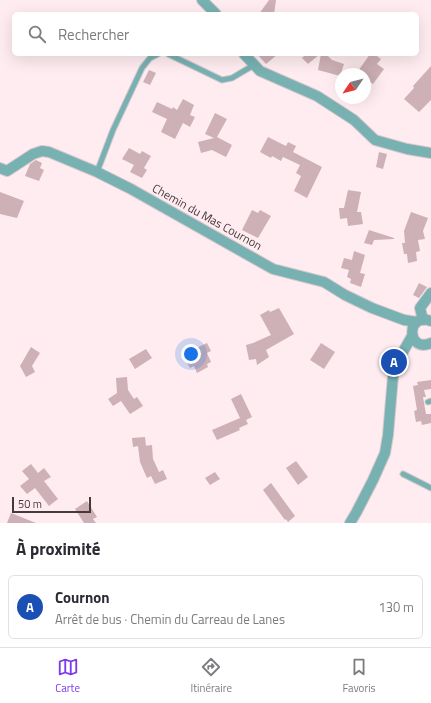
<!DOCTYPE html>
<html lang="fr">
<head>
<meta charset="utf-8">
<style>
  :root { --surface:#fff; --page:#f2f2f3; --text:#2b2b33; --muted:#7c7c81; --line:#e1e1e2; --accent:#7c3aed }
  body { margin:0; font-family:"Titillium Web",sans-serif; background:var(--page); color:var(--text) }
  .compass { position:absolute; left:335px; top:68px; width:36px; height:36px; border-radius:50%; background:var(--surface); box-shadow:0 4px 16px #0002; rotate:235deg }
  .scale { position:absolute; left:12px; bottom:10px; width:79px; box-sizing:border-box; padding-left:4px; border:2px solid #45393c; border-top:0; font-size:11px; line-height:14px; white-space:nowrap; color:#45393c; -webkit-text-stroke:3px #feecf0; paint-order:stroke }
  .you { position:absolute; left:191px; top:354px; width:14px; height:14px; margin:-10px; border:3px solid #fff; border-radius:50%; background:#1a73e8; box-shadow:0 0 0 6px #1a73e833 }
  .badge { display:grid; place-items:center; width:26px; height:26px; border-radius:50%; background:var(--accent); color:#fff; font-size:13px; font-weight:700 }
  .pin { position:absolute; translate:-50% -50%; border:2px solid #fff; box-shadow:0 1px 4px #0006 }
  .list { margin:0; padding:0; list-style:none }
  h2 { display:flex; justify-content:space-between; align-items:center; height:52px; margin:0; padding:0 16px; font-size:17px }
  h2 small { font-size:13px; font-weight:400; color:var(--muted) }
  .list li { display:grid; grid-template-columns:26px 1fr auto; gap:12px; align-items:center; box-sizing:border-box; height:64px; margin:0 8px 8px; padding:0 8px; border:1px solid var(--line); border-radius:6px }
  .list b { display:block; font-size:15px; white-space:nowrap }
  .list p { margin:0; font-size:13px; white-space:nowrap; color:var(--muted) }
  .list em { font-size:13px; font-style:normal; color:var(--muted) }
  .icon { flex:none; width:22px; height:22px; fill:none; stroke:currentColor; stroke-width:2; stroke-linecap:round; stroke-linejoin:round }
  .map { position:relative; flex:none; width:431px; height:523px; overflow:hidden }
  .search { position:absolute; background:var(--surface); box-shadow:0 4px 16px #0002; left:12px; right:12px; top:12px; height:44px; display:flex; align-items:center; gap:10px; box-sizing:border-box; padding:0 14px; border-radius:6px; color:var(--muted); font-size:15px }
  .sheet { height:124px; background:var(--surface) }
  nav { display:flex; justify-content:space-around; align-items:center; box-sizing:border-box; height:56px; border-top:1px solid var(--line); background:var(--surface); font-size:11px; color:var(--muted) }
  nav a { display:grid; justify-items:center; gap:2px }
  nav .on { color:var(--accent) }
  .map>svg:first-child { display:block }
  .building { fill:#ceb1b7 }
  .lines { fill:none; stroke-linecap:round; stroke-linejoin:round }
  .service-casing { stroke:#d9c8cc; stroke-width:7 }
  .minor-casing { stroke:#d9c8cc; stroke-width:12 }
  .service { stroke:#77b1b2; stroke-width:5 }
  .minor { stroke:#77b1b2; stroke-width:10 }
  .labels { text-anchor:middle; stroke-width:3.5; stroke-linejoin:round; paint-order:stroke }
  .street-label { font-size:12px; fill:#45393c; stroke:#feecf0 }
</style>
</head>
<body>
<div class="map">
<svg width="431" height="523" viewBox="0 0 431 523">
  <rect width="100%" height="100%" fill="#feecf0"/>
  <g class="building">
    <path d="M269 0H276L274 14H259Z"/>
    <path d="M257 54H278L266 64Z"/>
    <path d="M306 54H320L308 64 302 58Z"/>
    <path d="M321 54H326L332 60 344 64 340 76 318 70Z"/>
    <path d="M370 54H374L381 59 377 64 384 69 373 84 365 79V74H356Z"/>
    <path d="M431 66V100L419 112 404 99 414 88 413 86Z"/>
    <path d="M149 70 156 73 150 85 143 82Z"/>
    <path d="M183 99 194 105 190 115 195 117 190 127 183 123 175 139 161 132 167 119 152 112 157 102 172 109 173 107 177 110Z"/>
    <path d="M215 113 227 119 217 137 232 145 226 157 212 150 201 153 198 142 214 138 205 134Z"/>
    <path d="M268 137 286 146 288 142 296 146 293 152 322 167 307 198 294 191 301 176 296 173 300 165 283 157 281 161 272 156 271 158 260 152Z"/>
    <path d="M129 148 140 154 142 151 151 156 144 168 147 170 142 178 130 172 134 165 122 159Z"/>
    <path d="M379 152 387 154 383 169 376 167Z"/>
    <path d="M36 160 42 163 40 168 44 170 39 181 25 176 30 164Z"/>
    <path d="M348 190 361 192 357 212H361L363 224 348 226 347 218 340 219 339 208H344Z"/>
    <path d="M0 192 24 201 17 218 0 214Z"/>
    <path d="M252 210 258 213 260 210 271 216 258 238 242 230Z"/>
    <path d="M411 212 428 218 423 231 425 239 418 240 420 251 416 252 417 261 408 263 407 254H404L402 243H405L404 231Z"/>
    <path d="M369 230 394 238V239L374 240 372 245 364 243Z"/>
    <path d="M354 251 365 255 360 273 365 274 361 287 350 283 351 279 347 277 349 270 341 268 344 258 352 260Z"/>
    <path d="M419 283 427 287 419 298 413 295Z"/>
    <path d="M279 308 294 334 266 350 269 357 257 365 256 359 249 360 246 345 253 343 271 335 260 315 269 310 270 312Z"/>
    <path d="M207 343 211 351 207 353 211 362 207 364 208 367 197 373 194 366 190 368 185 359 196 354 194 349Z"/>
    <path d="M321 343 335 352 324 369 310 360Z"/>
    <path d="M31 347 40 353 32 366 35 372 26 377 20 366Z"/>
    <path d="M146 349 152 358 135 369 129 359Z"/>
    <path d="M127 377 128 390 134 399 137 397 143 406 130 414 121 401 113 406 108 399 117 393 116 378Z"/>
    <path d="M431 380V389L424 390 426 397H423L426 414H431V423L422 425 421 421 416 422 414 411 417 410 413 386 418 385 417 382Z"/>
    <path d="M241 394 252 417 246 420 248 424 239 428 240 430 217 440 212 430 240 418 231 399Z"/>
    <path d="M145 437 146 446H144L152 445 153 459 159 472 163 470 167 479 155 484 151 476 147 478 140 462 138 446 133 447 132 438Z"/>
    <path d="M296 461 308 477 298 485 286 468Z"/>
    <path d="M31 464 38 473 44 468 51 477 44 481 58 499 49 506 35 488 27 494 20 486 29 479 22 471Z"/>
    <path d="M215 472 220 479 210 485 205 478Z"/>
    <path d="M271 483 295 516 288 522 286 519 285 520 263 490Z"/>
    <path d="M87 501 97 517 93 519 96 523H84L75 509Z"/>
    <path d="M11 513 36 523H7Z"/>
  </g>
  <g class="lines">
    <g class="service-casing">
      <g id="service">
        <path d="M168 54 222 80 232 78 254 65"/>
        <path d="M97 172 113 130 142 68 150 58 158 54"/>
        <path d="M428 402 431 401"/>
        <path d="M403 474 431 488"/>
      </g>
    </g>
    <g class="minor-casing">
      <g id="minor">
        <path d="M202 0 216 14"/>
        <path d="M244 54 260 71 317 96 354 120 375 140 407 149 431 153"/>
        <path d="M0 168 7 171 33 154 42 151 49 152 97 172 131 189 273 269 324 282 345 295 372 308 404 320 417 322"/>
        <path d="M423 320 420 308 431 293"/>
        <path d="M431 321C405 311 407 354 431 343"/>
        <path d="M350 523 356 513 373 480 385 453 388 435 393 376 400 357 412 336"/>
      </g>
    </g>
    <use href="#service" class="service"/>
    <use href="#minor" class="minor"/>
  </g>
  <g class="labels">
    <g class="street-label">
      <text transform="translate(207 217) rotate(29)" y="4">Chemin du Mas Cournon</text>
    </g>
  </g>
</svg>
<svg class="compass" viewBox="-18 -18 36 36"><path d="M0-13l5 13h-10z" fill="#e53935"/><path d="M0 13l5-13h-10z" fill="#7c7c81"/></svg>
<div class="scale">50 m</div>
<div class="you"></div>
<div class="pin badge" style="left:394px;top:362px;background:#1a4fb4">A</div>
<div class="search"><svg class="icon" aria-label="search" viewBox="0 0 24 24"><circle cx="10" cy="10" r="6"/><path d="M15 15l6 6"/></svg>Rechercher</div>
</div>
<section class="sheet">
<h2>À proximité<small></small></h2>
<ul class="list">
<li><span class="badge" style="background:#1a4fb4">A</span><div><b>Cournon</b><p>Arrêt de bus · Chemin du Carreau de Lanes</p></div><em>130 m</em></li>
</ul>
</section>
<nav>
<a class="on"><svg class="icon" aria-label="map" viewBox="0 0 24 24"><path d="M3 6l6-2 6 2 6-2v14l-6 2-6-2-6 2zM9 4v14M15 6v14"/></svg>Carte</a>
<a><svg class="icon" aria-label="directions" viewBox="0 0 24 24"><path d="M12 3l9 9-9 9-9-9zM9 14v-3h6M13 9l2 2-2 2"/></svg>Itinéraire</a>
<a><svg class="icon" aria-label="saved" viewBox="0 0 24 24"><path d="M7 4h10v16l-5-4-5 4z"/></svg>Favoris</a>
</nav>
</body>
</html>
